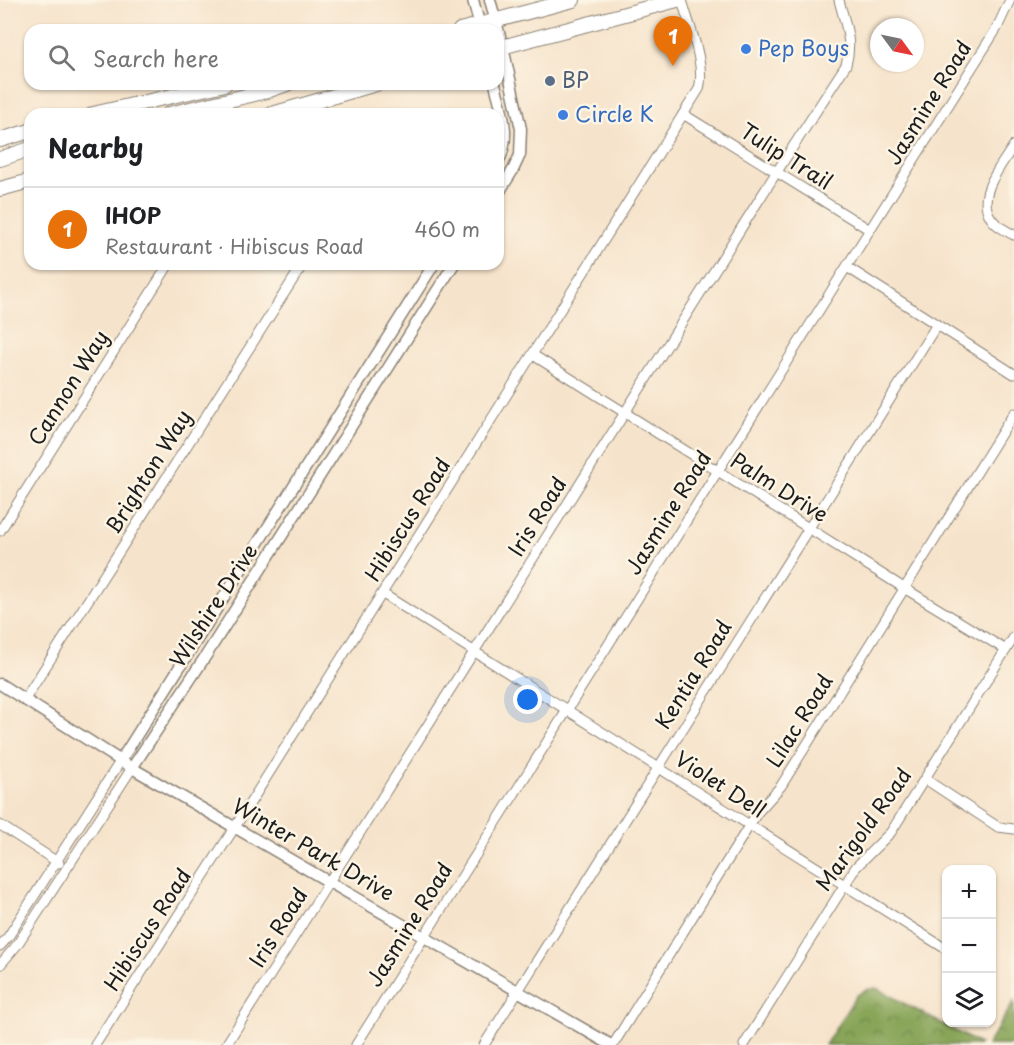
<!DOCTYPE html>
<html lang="en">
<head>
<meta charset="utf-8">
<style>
  :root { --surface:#fff; --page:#f2f2f2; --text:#202124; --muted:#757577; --line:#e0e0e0; --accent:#db2777 }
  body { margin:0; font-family:"Playpen Sans",sans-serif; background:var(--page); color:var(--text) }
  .controls { position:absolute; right:18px; bottom:18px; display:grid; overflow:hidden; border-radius:12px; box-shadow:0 2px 4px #0004 }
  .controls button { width:54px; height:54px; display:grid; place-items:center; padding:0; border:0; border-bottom:2px solid var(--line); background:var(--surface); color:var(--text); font:30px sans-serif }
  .compass { position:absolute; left:870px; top:18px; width:54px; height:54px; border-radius:50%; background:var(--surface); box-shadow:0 2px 4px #0004; rotate:123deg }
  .you { position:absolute; left:528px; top:700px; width:21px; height:21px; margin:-15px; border:4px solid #fff; border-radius:50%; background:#1a73e8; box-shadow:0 0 0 9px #1a73e833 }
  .badge { display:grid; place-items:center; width:39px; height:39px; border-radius:50%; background:var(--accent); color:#fff; font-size:20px; font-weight:700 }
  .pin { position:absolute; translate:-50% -50px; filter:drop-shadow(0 2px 3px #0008) }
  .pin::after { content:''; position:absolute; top:32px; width:21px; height:18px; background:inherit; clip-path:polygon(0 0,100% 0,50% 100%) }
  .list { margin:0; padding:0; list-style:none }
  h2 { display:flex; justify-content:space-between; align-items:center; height:78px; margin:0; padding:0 24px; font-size:26px }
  h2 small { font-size:20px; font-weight:400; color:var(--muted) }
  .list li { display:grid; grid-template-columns:39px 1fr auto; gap:18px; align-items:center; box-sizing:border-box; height:84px; padding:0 24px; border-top:2px solid var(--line) }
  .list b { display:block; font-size:22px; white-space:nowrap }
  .list p { margin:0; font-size:20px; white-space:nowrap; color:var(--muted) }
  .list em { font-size:20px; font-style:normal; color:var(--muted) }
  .icon { flex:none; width:33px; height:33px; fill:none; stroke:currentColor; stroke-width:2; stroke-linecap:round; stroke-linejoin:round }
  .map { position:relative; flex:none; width:1014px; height:1045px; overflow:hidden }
  .search { position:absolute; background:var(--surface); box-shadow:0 2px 4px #0004; left:24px; top:24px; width:480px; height:66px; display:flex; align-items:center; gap:15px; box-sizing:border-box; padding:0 21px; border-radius:18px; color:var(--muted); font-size:22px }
  .panel { position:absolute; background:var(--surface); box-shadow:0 2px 4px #0004; left:24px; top:108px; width:480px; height:162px; border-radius:18px }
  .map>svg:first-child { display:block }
  .forest { fill:url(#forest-crowns); stroke:#52603a; stroke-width:1.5 }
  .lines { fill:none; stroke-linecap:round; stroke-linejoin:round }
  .minor-casing { stroke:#898074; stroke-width:11 }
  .tertiary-casing { stroke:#898074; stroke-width:13 }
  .primary-casing { stroke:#898074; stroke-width:16 }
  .minor { stroke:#fff; stroke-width:9 }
  .tertiary { stroke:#fff; stroke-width:10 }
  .primary { stroke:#fff; stroke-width:14 }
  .shop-dot { fill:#3f7fe0; stroke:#fcf5e5; stroke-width:2 }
  .service-dot { fill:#5c6f8a; stroke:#fcf5e5; stroke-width:2 }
  .labels { text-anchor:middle; stroke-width:5; stroke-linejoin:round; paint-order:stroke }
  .shop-label { font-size:21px; fill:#366cbe; stroke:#fcf5e5; text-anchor:start }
  .service-label { font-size:21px; fill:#4e5e75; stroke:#fcf5e5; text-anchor:start }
  .street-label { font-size:21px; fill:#1c1c1c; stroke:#fcf5e5 }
</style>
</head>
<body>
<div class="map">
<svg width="1014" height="1045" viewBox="0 0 1014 1045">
  <defs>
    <pattern id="forest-crowns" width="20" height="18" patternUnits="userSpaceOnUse" patternTransform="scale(1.5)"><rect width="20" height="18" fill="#88a558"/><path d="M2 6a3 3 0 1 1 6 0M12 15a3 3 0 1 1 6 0" fill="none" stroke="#6e8648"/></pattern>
  </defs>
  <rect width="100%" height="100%" fill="#fcf5e5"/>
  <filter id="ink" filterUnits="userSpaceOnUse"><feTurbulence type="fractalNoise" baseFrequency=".0167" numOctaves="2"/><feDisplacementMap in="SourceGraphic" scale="12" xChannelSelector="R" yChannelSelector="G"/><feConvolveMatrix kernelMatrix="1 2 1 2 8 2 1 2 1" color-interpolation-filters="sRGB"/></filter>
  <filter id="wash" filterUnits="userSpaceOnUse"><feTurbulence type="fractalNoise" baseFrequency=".008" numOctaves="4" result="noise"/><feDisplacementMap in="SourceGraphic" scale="24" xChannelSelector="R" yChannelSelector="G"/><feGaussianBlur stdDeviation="1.35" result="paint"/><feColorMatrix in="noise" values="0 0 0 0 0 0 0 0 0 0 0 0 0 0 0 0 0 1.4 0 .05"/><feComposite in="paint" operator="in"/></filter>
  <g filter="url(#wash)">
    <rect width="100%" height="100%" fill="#f6e3cb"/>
    <g class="forest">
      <path d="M876 988 981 1045H825L856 996 865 990Z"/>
      <path d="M1014 1002V1045H987Z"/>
    </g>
  </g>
  <g filter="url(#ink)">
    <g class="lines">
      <g class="minor-casing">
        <g id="minor">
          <path d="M683 114 870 230"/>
          <path d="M1014 145C1002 165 975 195 991 218 996 226 1006 231 1014 235"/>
          <path d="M847 267 1014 374"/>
          <path d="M533 355 904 588 1006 650"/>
          <path d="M0 531 169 264"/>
          <path d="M383 594 946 949"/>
          <path d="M25 699 303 264"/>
          <path d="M925 779 998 827 1014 829"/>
          <path d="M0 825 59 863"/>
          <path d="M0 946 8 937 121 760"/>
          <path d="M0 965 17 945 132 768"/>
          <path d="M95 1045 242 816 699 89C706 64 689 26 682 0"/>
          <path d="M226 1045 776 173 846 65C853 41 845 24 839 0"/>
          <path d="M356 1045 997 28 1010 0"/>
          <path d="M484 1045 936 326"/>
          <path d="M613 1045 757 813 781 786 1014 413"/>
          <path d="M744 1045 856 867 891 832 1014 637"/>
        </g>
      </g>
      <g class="tertiary-casing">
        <g id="tertiary">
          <path d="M473 0 481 30"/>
          <path d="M490 0 503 47 521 129 520 155 513 170 498 194"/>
          <path d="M495 84C502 113 512 135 498 163"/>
          <path d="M0 684 132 768 611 1045"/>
          <path d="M121 760 434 264"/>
          <path d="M132 768 207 654 454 264"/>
        </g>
      </g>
      <g class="primary-casing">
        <g id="primary">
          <path d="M460 30 573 0"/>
          <path d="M498 48 677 0"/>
          <path d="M93 114 225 84"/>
          <path d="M169 114 267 91 287 84"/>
          <path d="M272 114 376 84"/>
          <path d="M0 140 30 131"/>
          <path d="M0 159 30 149"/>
          <path d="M0 189 30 181"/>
        </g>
      </g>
      <use href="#minor" class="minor"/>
      <use href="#tertiary" class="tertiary"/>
      <use href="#primary" class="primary"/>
    </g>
  </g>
  <g class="shop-dot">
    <circle cx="746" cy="49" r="6"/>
    <circle cx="563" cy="115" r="6"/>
  </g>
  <circle class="service-dot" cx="550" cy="81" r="6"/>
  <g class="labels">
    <g class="shop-label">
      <text x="758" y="56">Pep Boys</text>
      <text x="575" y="122">Circle K</text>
    </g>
    <g class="service-label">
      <text x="562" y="88">BP</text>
    </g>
    <g class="street-label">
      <text transform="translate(929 103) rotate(-58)" y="7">Jasmine Road</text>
      <text transform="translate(786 157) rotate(32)" y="7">Tulip Trail</text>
      <text transform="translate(69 388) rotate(-58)" y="7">Cannon Way</text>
      <text transform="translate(149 472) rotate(-58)" y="7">Brighton Way</text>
      <text transform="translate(779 488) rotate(32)" y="7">Palm Drive</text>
      <text transform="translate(669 513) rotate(-58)" y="7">Jasmine Road</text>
      <text transform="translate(538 517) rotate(-58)" y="7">Iris Road</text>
      <text transform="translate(408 520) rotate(-58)" y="7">Hibiscus Road</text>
      <text transform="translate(214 606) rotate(-57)" y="7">Wilshire Drive</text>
      <text transform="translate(694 675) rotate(-58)" y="7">Kentia Road</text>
      <text transform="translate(800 721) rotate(-58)" y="7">Lilac Road</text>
      <text transform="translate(720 785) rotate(33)" y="7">Violet Dell</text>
      <text transform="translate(864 830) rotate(-54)" y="7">Marigold Road</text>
      <text transform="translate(313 850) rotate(30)" y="7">Winter Park Drive</text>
      <text transform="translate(410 925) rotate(-58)" y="7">Jasmine Road</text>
      <text transform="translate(279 928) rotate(-58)" y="7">Iris Road</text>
      <text transform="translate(148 930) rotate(-57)" y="7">Hibiscus Road</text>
    </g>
  </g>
</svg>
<div class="controls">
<button>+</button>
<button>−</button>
<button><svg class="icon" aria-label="layers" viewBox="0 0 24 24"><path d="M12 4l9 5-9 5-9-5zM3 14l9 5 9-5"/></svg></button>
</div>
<svg class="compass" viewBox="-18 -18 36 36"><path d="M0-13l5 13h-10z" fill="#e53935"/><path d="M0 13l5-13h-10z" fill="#757577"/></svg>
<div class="you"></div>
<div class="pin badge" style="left:673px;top:66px;background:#e8710a">1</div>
<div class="search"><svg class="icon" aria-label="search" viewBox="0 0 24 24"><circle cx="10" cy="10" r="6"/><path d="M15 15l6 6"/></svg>Search here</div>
<section class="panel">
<h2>Nearby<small></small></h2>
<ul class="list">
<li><span class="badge" style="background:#e8710a">1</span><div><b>IHOP</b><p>Restaurant · Hibiscus Road</p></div><em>460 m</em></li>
</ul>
</section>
</div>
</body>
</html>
